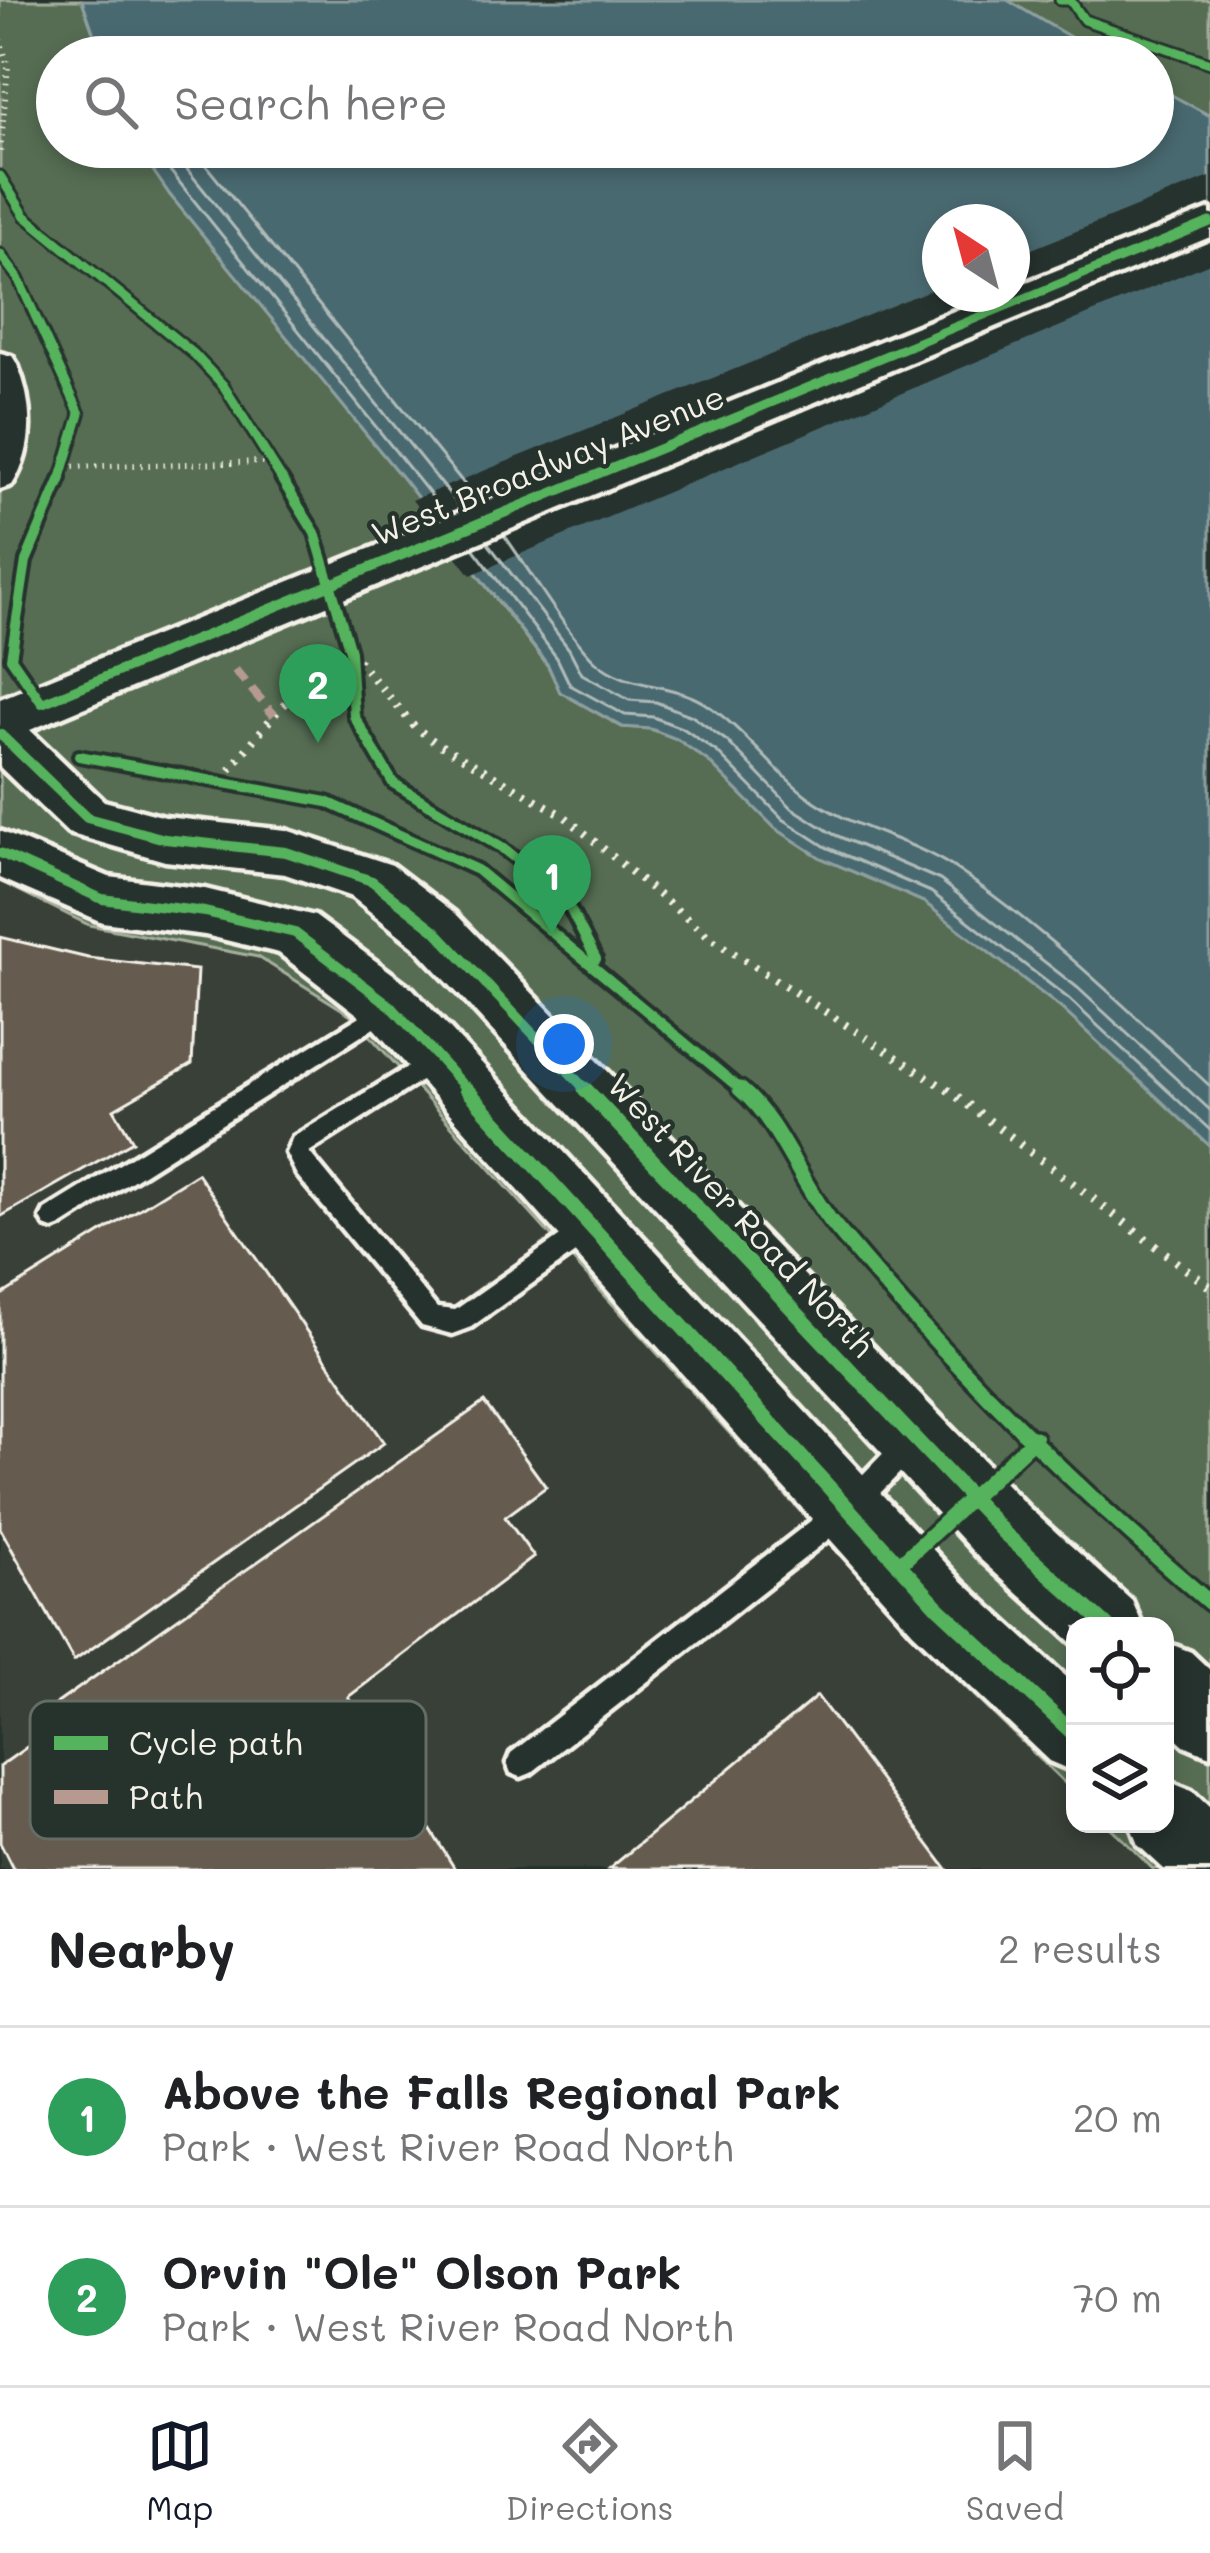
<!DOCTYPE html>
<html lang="en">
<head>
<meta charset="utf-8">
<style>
  :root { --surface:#fff; --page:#f6f6f6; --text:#202124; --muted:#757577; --line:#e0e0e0; --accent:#111827 }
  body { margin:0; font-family:Mali,sans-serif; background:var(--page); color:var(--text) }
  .controls { position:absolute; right:36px; bottom:36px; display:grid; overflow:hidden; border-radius:24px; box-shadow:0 6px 18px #0003 }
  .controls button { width:108px; height:108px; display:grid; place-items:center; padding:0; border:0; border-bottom:3px solid var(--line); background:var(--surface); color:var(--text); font:60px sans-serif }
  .compass { position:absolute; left:922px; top:204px; width:108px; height:108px; border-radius:50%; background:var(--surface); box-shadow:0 6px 18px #0003; rotate:324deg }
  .you { position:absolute; left:564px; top:1044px; width:42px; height:42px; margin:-30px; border:9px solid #fff; border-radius:50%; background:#1a73e8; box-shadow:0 0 0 18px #1a73e833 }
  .badge { display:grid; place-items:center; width:78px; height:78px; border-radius:50%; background:var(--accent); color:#fff; font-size:39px; font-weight:700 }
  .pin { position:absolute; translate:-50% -99px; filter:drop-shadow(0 3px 6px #0008) }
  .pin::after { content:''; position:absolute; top:63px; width:42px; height:36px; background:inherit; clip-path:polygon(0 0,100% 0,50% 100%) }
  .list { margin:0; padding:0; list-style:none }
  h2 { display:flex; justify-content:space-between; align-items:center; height:156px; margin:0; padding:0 48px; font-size:51px }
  h2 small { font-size:39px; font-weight:400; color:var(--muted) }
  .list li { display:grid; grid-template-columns:78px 1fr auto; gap:36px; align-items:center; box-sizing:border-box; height:180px; padding:0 48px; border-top:3px solid var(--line) }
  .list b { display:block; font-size:45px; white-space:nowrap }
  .list p { margin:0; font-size:39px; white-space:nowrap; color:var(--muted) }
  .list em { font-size:39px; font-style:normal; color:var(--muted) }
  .icon { flex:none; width:66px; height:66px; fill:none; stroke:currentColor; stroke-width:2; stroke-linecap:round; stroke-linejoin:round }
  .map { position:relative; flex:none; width:1210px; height:1869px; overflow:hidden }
  .search { position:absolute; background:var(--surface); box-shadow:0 6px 18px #0003; left:36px; right:36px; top:36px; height:132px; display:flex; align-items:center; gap:30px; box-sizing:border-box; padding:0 42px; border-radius:66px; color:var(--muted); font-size:45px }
  .sheet { height:516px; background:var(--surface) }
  nav { display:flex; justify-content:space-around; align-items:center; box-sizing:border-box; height:168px; border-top:3px solid var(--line); background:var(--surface); font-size:33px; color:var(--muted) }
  nav a { display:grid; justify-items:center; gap:6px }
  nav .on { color:var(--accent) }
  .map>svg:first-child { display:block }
  .built { fill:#393f38 }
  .green { fill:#576d52; stroke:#a6af9d; stroke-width:3 }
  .water { fill:#496970; stroke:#8d9fa0; stroke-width:3; fill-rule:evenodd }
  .pier { fill:#26332d }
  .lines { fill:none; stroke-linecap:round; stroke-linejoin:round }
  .shore { stroke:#b0bbb8; stroke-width:3 }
  .building { fill:#655b50; stroke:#f4f1e8; stroke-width:3 }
  .lane-casing { stroke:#f4f1e8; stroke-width:9 }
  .street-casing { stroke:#f4f1e8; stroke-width:9 }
  .secondary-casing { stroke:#f4f1e8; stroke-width:9 }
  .path-far2 { stroke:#f4f1e8; stroke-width:6; stroke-dasharray:1.5 6; stroke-linecap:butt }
  .path-far1 { stroke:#f4f1e8; stroke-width:8; stroke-dasharray:3 9; stroke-linecap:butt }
  .path { stroke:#f4f1e8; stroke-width:9; stroke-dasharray:3 10; stroke-linecap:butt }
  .lane { fill:#26332d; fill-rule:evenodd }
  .street { fill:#26332d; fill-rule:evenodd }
  .secondary { fill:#26332d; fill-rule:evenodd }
  .quiet { stroke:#b69a8f; stroke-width:9; stroke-dasharray:16 9; stroke-linecap:butt }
  .cycleway-far2-casing { stroke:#26332d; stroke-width:15 }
  .cycleway-far1-casing { stroke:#26332d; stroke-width:18 }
  .cycleway-casing { stroke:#26332d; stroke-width:22 }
  .cycleway-far2 { stroke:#56b35d; stroke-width:9 }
  .cycleway-far1 { stroke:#56b35d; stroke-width:10 }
  .cycleway { stroke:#56b35d; stroke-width:15 }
  .labels { text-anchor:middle; stroke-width:9; stroke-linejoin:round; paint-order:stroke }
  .street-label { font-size:33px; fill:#f4f1e8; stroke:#26332d }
  .key { fill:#26332d; stroke:#646c65; stroke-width:3 }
  .key-label { font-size:33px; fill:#f4f1e8 }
</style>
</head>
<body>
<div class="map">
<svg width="1210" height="1869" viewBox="0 0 1210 1869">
  <rect width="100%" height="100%" fill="#26332d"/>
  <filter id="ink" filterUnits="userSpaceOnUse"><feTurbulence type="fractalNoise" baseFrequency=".00833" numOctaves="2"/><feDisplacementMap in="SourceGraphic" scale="24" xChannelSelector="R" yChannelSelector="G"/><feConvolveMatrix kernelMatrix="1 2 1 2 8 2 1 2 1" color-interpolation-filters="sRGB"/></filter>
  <g filter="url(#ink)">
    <path class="built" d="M0 881 89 925 258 957 351 1015 914 1637 1075 1793V1824H1107L1153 1869H0Z"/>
    <g class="green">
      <path d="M0 0H82L102 57H57V147H137L170 195 404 480 548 666 560 692 622 727 651 729 677 739 708 761 775 828 821 858 924 902 1061 1008 1210 1146V1869H1153L1107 1824H1165V1626H1075V1793L914 1637 351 1015 258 957 89 925 0 881Z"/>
      <path d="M1007 0H1210V116L1153 85V57H1104Z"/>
    </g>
    <g class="water">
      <path d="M82 0H1007L1104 57H102Z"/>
      <path d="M1153 85 1210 116V1146L1061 1008 924 902 821 858 775 828 708 761 677 739 651 729 623 727 560 692 548 665 404 480 170 195 137 147H1153ZM940 222H1012V294H940Z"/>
    </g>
    <path class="pier" d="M1210 177V263L471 575 412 500 940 286V294H1012V257Z"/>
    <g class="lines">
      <g class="shore">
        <path d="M151 147 446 514"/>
        <path d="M169 147 461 508"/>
        <path d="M191 147 478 501"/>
        <path d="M504 535C529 569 567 634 595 661 625 689 671 682 704 703 744 728 769 767 806 795 850 829 907 837 953 867 1046 929 1128 1010 1210 1086"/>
        <path d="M487 542 569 649 582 674 629 700 656 702 692 716 727 741 792 808 833 834 940 880 1078 988 1210 1110"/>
        <path d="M473 548 557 658 570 685 625 715 653 717 684 729 717 752 783 819 826 847 931 892 1069 999 1210 1130"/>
      </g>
    </g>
    <g class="building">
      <path d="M0 937 88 958 197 970 192 1064 114 1109 133 1141 0 1217Z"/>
      <path d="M197 1173 384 1443 74 1661 0 1528V1296Z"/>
      <path d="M484 1402 546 1487 505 1517 534 1557 348 1697 455 1869H13L0 1843V1766L58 1725 49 1709Z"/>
      <path d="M817 1696 947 1869H609Z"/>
    </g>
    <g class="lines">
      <g class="lane-casing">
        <g id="lane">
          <path d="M388 999 396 1002 399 1008 396 1014 61 1226 53 1229 45 1226 41 1218 45 1210Z"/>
          <path d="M438 1048 446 1051 449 1058 446 1065 309 1152 437 1308 455 1310 583 1220 591 1217 599 1220 603 1228 599 1236 471 1327 452 1334 422 1326 297 1175 286 1153 293 1137Z"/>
          <path d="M910 1432 919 1435 922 1444 919 1453 857 1517 531 1773 521 1777 511 1773 507 1763 511 1753 839 1499 901 1435Z"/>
        </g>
      </g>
      <g class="street-casing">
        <path id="street" d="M0 353 12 356 17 364C33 403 35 448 12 485L0 489Z"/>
      </g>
      <g class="secondary-casing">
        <g id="secondary">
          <path d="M1210 209V237L30 730 104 801 165 817 286 830 392 865 455 913 1029 1508 1132 1601 1143 1626H1075V1645L979 1558 415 947 352 897 285 874 165 861 68 833 0 767V699L996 294H1012V288Z"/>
          <path d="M0 831 109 877 205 889 315 916 412 988 963 1582 1075 1685V1772L1049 1761 913 1632 370 1024 279 953 205 935 102 922 0 878Z"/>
          <path d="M1165 1642 1191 1652 1210 1670V1756L1184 1745 1165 1728Z"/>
          <path d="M1165 1780 1192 1791 1210 1808V1869H1164L1138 1845 1130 1824H1165Z"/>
        </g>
      </g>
      <g class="path-far2">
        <path d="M1070 0 1084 20 1210 63"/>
        <path d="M0 39 8 67 0 154"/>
        <path d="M66 467 268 462"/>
      </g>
      <g class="path-far1">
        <path d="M350 651 415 727 435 742 563 815 713 940 951 1092"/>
        <path d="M222 779 274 715 347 640"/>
      </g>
      <path class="path" d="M947 1089 1210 1287"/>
      <use href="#lane" class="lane"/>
      <use href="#street" class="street"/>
      <use href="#secondary" class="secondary"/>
      <path class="quiet" d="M235 670 274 715"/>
      <g class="cycleway-far2-casing">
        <g id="cycleway-far2">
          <path d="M1060 0H1070L1084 20 1210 63"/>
          <path d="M0 176 25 216 194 354 223 385 283 481"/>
          <path d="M0 254 18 278 80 414 60 481"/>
          <path d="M581 481 1210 222"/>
        </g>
      </g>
      <g class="cycleway-far1-casing">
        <g id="cycleway-far1">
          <path d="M61 478 26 561 11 658 42 703 589 478"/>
          <path d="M281 478 315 533 350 651 354 716 393 783 502 848 564 897 596 959"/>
          <path d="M0 734 87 818 165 839 286 852 372 881 435 930 588 1092"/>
          <path d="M79 756 327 802 477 870 744 1092"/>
          <path d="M0 853 102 899 205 912 295 933 391 1006 469 1092"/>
        </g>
      </g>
      <g class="cycleway-casing">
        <g id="cycleway">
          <path d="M466 1089 938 1607 1075 1735"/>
          <path d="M585 1089 1004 1533 1107 1626"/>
          <path d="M740 1089C781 1123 800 1184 834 1225 946 1360 1076 1489 1210 1603"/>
          <path d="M899 1565 1035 1438"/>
        </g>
      </g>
      <use href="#cycleway-far2" class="cycleway-far2"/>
      <use href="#cycleway-far1" class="cycleway-far1"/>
      <use href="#cycleway" class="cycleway"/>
    </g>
  </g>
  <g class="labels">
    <g class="street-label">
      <text transform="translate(548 465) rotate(-22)" y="12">West Broadway Avenue</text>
      <text transform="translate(741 1215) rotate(47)" y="12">West River Road North</text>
    </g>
  </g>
  <rect x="30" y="1701" width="396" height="138" rx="18" class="key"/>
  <rect x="54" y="1736" width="54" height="14" fill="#56b35d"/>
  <rect x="54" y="1790" width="54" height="14" fill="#b69a8f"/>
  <g class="key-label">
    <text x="129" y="1755">Cycle path</text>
    <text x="129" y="1809">Path</text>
  </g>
</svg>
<div class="controls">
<button><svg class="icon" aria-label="locate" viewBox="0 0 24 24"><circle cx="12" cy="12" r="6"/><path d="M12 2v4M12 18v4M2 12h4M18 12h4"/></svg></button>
<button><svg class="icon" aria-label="layers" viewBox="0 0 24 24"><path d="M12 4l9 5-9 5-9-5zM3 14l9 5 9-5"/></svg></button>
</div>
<svg class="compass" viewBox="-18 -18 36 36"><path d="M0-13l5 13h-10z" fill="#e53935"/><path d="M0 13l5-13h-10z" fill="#757577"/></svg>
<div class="you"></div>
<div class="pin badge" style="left:552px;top:934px;background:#2e9e5b">1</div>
<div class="pin badge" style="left:318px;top:743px;background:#2e9e5b">2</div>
<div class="search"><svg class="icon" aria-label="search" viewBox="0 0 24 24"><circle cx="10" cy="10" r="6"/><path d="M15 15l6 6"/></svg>Search here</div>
</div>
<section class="sheet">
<h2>Nearby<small>2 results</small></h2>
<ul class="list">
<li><span class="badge" style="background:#2e9e5b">1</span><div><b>Above the Falls Regional Park</b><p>Park · West River Road North</p></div><em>20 m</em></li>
<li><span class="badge" style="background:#2e9e5b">2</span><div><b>Orvin &quot;Ole&quot; Olson Park</b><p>Park · West River Road North</p></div><em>70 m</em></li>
</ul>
</section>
<nav>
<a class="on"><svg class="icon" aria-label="map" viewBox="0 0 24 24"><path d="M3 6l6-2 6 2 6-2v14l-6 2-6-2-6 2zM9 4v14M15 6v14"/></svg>Map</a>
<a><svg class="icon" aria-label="directions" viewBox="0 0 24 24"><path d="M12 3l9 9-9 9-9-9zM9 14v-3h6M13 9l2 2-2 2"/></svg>Directions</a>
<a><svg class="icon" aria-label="saved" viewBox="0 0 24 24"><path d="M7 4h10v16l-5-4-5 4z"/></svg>Saved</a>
</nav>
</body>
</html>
